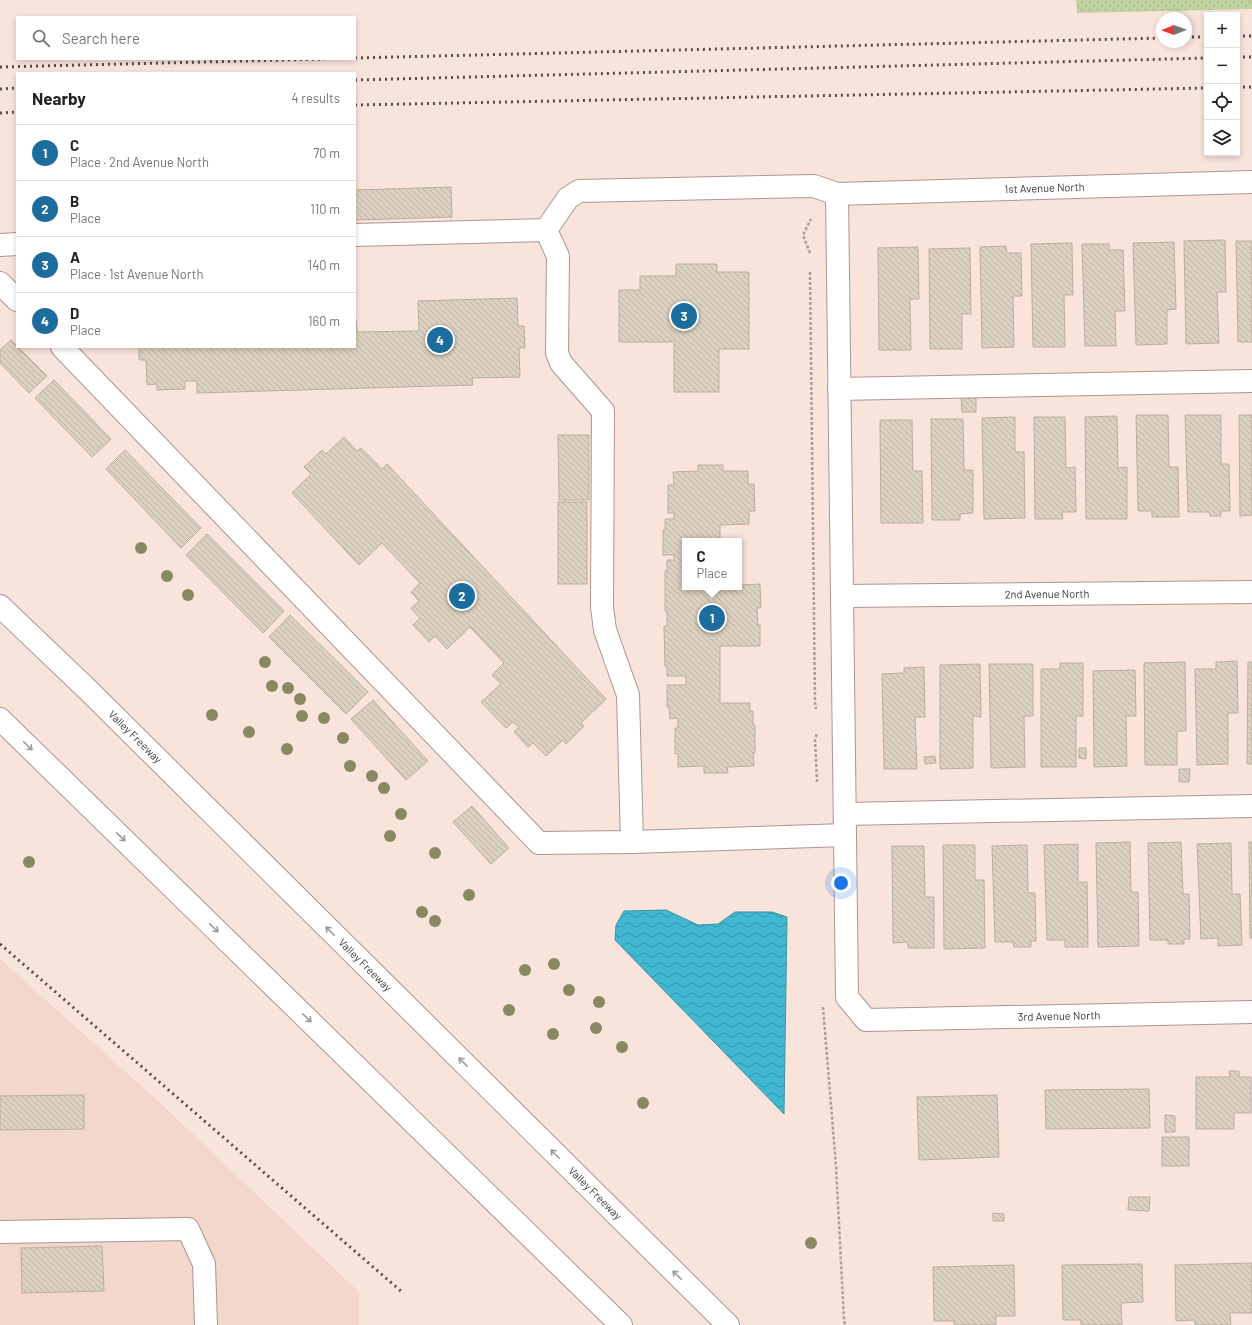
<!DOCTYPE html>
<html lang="en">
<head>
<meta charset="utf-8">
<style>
  :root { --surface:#fff; --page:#f6f6f6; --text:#222; --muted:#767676; --line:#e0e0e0; --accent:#1c6d9e }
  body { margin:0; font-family:Barlow,sans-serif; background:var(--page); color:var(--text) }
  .controls { position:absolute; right:12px; top:12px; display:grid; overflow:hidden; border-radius:0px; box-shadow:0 2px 6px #0003 }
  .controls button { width:36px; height:36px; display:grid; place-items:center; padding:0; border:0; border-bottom:1px solid var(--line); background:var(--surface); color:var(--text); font:20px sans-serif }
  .compass { position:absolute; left:1156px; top:12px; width:36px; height:36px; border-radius:50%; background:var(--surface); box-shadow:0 2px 6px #0003; rotate:269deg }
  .you { position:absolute; left:841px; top:883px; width:14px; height:14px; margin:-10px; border:3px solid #fff; border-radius:50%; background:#1a73e8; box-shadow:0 0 0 6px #1a73e833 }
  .badge { display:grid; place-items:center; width:26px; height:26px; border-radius:50%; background:var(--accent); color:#fff; font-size:13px; font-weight:700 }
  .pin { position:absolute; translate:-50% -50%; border:2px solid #fff; box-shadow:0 1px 4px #0006 }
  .popup { position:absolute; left:682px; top:538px; width:60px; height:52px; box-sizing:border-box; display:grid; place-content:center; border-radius:0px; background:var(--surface); filter:drop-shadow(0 1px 3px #0005); font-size:13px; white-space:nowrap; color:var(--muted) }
  .popup b { font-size:15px; color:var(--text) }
  .popup::after { content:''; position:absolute; left:50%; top:100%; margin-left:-8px; border:8px solid transparent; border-top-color:var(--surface) }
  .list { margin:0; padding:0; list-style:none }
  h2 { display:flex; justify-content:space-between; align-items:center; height:52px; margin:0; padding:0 16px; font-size:17px }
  h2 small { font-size:13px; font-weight:400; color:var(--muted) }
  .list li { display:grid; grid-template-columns:26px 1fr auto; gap:12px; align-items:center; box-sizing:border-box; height:56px; padding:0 16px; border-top:1px solid var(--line) }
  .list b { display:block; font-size:15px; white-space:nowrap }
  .list p { margin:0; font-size:13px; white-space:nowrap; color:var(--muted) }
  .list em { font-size:13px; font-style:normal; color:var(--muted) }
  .icon { flex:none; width:22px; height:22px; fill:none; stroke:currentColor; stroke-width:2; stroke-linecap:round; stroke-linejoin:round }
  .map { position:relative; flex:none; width:1252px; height:1325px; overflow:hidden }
  .search { position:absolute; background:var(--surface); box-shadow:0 2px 6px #0003; left:16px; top:16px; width:340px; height:44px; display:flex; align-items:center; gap:10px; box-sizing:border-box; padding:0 14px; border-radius:0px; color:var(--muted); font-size:15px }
  .panel { position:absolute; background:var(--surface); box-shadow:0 2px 6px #0003; left:16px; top:72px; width:340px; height:276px; border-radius:0px }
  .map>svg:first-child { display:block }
  .built { fill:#f3d6cc }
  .green { fill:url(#green-dots) }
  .water { fill:url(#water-waves); stroke:#3f91a1 }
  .building { fill:url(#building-back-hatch); stroke:#baae9f }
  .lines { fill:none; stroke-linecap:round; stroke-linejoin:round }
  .minor-casing { stroke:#ab9790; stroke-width:24 }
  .highway-casing { stroke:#ab9790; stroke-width:24 }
  .path { stroke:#ad9d97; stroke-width:2.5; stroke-dasharray:3 2; stroke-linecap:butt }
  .minor { stroke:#fff; stroke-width:22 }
  .highway { stroke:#fff; stroke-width:22 }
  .rail { stroke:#564c48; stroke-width:3; stroke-dasharray:2 4; stroke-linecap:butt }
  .tree { fill:#898863 }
  .oneway { stroke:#9e9a98 }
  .labels { text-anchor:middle; stroke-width:4; stroke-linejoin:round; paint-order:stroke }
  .street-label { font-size:11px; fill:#3d3532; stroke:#fff }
</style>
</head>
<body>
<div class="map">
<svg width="1252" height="1325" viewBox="0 0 1252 1325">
  <defs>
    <pattern id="green-dots" width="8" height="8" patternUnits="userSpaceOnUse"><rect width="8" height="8" fill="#c0d29f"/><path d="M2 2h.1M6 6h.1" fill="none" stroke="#a6b589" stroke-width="1.8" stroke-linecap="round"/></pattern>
    <pattern id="water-waves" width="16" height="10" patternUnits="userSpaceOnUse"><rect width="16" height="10" fill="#40b8d1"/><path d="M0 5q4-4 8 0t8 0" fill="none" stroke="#3796aa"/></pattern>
    <pattern id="building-back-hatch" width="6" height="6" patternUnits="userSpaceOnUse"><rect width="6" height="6" fill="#dcd1c0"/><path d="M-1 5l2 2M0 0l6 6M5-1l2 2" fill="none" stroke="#beb4a5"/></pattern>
  </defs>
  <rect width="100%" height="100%" fill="#f9e4dc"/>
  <path class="built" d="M0 959 157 1100 359 1292V1325H0Z"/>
  <path class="green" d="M1076 0H1252V9L1077 13Z"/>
  <path class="water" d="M666 910 698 925 718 924 735 912H772L787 917 784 1114 615 940 616 925 624 911Z"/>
  <g class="building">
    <path d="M451 187 452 217 355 220V190Z"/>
    <path d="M1225 240 1226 292H1217L1219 343 1186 344 1184 241Z"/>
    <path d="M1236 241H1252V342H1238Z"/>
    <path d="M1174 242 1176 309 1167 310V344L1136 345 1133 243Z"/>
    <path d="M1072 243 1073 295H1064L1065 347H1033L1031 244Z"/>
    <path d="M1082 244H1109V250H1123L1125 311H1115L1116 346H1085Z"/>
    <path d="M1006 246 1007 253H1021L1022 296H1013L1014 347 982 348 980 247Z"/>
    <path d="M918 247 919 299H910L911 350H879L878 248Z"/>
    <path d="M970 248 971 314H962V349H930L929 249Z"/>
    <path d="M676 264H717V272H749V349H719V392H674V342H619V290H640V276H676Z"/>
    <path d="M517 298 518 326H524L525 348H519L520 377 472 378 473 385 197 393V381H185V389L157 390V384L147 385 146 360H139V347H355V319H356L357 332 419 331 418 301Z"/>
    <path d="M11 340 47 376 29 393 0 363V350Z"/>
    <path d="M54 380 111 439 92 457 35 398Z"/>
    <path d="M961 395H976V412H962Z"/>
    <path d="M1136 415H1168L1169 467H1178L1179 517H1152V511H1138Z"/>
    <path d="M1185 415H1221V464H1229L1230 511H1221V516H1210L1209 512H1188Z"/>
    <path d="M1239 415H1252V515L1240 516Z"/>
    <path d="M1117 416 1118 468 1127 467V519H1086L1085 417Z"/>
    <path d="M1015 417V452H1024L1025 518 984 519 982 418Z"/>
    <path d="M1034 417H1065L1066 468 1075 467 1076 512H1062L1063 519H1035Z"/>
    <path d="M931 419H963L964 470H973V513L960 514V520H932Z"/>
    <path d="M880 420H912L913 471H922L923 523H881Z"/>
    <path d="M558 435H589V500H559Z"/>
    <path d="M344 437 357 451 361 448 382 469 387 464 606 699 581 723 584 726 566 744 563 740 546 756 533 743 528 747 514 732 519 727 513 722 506 728 481 702 501 684 492 675 504 663 470 627 447 649 435 636 429 642 413 625 420 618 411 608 419 601 411 592 420 583 382 543 359 565 292 493 311 474 304 467 322 450 326 454Z"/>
    <path d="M125 450 201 528 181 548 106 469Z"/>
    <path d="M698 465H723V471H748V484H754L755 511H749V524L720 525V541H685V587H739V585L760 584 761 608H757L758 625H760V646H720V703H750V711H753V725H755V753H753L754 766 727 767 728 773H704V766L678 767V754H675V728H678V718L670 719 669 707H667V685H686V676H667V666H665L664 626H667V611H665V571H667V560H674V555H663V530H665V519H674V513H668V485H674L673 472 698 471Z"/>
    <rect x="558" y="502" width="29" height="82"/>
    <path d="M207 534 284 611 263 633 186 555Z"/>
    <path d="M290 615 368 692 346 714 269 637Z"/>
    <path d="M1237 661 1238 713H1228V764L1197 765 1195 669H1216V662Z"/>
    <path d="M1185 662 1186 731H1177V765H1145L1144 663Z"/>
    <path d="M1248 662H1252V764H1247Z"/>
    <path d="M1060 663H1083V716H1076V767H1041V669H1060Z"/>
    <path d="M980 664 981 717 973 716V768L940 769V665Z"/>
    <path d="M989 664H1033V716H1024L1025 767 991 768Z"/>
    <path d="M924 667 925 717H915L917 769H884L882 674 904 673V668Z"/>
    <path d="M1135 670 1136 716H1126L1127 766 1094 767 1093 671Z"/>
    <path d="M373 700 428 761 406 780 351 719Z"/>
    <path d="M1079 748H1086V759L1079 758Z"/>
    <path d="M935 756 936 763 925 764 924 757Z"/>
    <path d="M1179 769H1190L1189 782H1179Z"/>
    <path d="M472 806 509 848 491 864 453 822Z"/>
    <path d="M1130 842 1131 892H1138L1139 946 1098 947 1096 843Z"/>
    <path d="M1181 842 1183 894H1189L1190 939H1184V944H1168V940H1150L1148 843Z"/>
    <path d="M1249 842H1252V938H1250Z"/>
    <path d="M1231 843 1232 894H1240L1242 945 1218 946V938L1201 939 1197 844Z"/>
    <path d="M1078 844V882H1087L1088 947H1065V940H1047L1044 845Z"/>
    <path d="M943 845H975V880H984L985 948 944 949Z"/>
    <path d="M1027 845 1028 893H1035L1036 941H1031V947H1014L1013 942H995L992 846Z"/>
    <path d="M892 846H924L925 897H934V948H908V942L893 943Z"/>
    <path d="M1229 1071H1239V1077H1251V1113H1234V1129H1196V1077H1230Z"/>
    <path d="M1149 1089 1150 1128 1046 1129 1045 1090Z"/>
    <path d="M84 1095V1129L0 1130V1096Z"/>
    <path d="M997 1095 999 1157 919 1160 917 1097Z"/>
    <path d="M1165 1115 1175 1116V1132H1165Z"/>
    <rect x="1162" y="1137" width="27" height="29"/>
    <path d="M1129 1197H1150L1149 1211 1128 1210Z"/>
    <path d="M993 1213 1004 1214V1221H993Z"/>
    <path d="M102 1246 104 1291 22 1293 21 1248Z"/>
    <path d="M1252 1263V1313H1230L1231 1325H1195V1320L1176 1321 1175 1265Z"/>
    <path d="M1142 1264 1143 1302 1121 1303 1122 1325H1081V1320H1063L1062 1265Z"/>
    <path d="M1014 1265 1015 1316H996V1325H954V1321H934L933 1267Z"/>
  </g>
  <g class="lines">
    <g class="minor-casing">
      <g id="minor">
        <path id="s1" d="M837 194 847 997 866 1020 1252 1012"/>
        <path d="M546 230 558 256 557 353 561 363 603 411 602 607 605 630 628 695 632 842"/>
        <path id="s2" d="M355 235 546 230 568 198 579 191 814 186 837 194 1252 182"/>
        <path d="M0 245 17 244"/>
        <path d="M0 283 17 300"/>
        <path d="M62 347 539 843 632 842 845 835"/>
        <path d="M839 389 1252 381"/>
        <path id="s3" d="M843 596 1252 592"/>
        <path d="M845 814 1252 806"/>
        <path d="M0 1232 188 1229 204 1264 206 1325"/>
      </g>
    </g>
    <g class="highway-casing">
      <g id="highway">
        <path id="s4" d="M0 606 87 689 728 1325"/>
        <path d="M0 719 621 1325"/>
      </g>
    </g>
    <g class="path">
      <path d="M810 253 803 235 811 219"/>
      <path d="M810 272 815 702 816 709"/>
      <path d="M817 782 815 740 817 733"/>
      <path d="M823 1007 836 1166 844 1320 845 1325"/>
    </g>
    <use href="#minor" class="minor"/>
    <use href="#highway" class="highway"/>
    <g class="rail">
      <path d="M1237 36H1252"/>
      <path d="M1186 37H1207"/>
      <path d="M1237 57H1252"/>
      <path d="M355 58 1162 38"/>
      <path d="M0 67 325 59"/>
      <path d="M355 80 1207 58"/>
      <path d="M1237 87H1252"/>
      <path d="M0 89 17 88"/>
      <path d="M355 105 1207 88"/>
      <path d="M0 113 17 112"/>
      <path d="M0 944 402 1292"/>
    </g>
  </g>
  <g class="tree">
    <circle cx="141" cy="548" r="6"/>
    <circle cx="167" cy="576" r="6"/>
    <circle cx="188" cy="595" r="6"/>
    <circle cx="265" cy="662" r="6"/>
    <circle cx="272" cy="686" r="6"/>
    <circle cx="288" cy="688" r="6"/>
    <circle cx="300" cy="699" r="6"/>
    <circle cx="212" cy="715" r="6"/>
    <circle cx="302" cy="716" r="6"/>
    <circle cx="324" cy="718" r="6"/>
    <circle cx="249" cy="732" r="6"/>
    <circle cx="343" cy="738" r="6"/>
    <circle cx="287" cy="749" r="6"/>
    <circle cx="350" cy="766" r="6"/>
    <circle cx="372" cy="776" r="6"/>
    <circle cx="384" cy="788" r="6"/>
    <circle cx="401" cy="814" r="6"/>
    <circle cx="390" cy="836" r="6"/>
    <circle cx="435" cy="853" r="6"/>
    <circle cx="29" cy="862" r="6"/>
    <circle cx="469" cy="895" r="6"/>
    <circle cx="422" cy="912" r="6"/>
    <circle cx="435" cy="921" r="6"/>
    <circle cx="554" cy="964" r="6"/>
    <circle cx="525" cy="970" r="6"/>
    <circle cx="569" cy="990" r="6"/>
    <circle cx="599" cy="1002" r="6"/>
    <circle cx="509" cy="1010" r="6"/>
    <circle cx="596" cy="1028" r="6"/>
    <circle cx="553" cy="1034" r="6"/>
    <circle cx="622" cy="1047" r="6"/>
    <circle cx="643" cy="1103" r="6"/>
    <circle cx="811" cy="1243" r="6"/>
  </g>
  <defs><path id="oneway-shaft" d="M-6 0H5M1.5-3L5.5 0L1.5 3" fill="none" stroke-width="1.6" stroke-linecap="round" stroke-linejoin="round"/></defs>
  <g class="oneway">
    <use href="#oneway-shaft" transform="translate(28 746) rotate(44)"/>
    <use href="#oneway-shaft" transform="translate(121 837) rotate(44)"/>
    <use href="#oneway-shaft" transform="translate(214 928) rotate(44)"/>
    <use href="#oneway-shaft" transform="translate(330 931) rotate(-135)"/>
    <use href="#oneway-shaft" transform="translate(307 1018) rotate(44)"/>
    <use href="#oneway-shaft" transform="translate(463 1062) rotate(-135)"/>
    <use href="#oneway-shaft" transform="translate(555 1154) rotate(-135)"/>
    <use href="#oneway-shaft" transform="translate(677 1275) rotate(-135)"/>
  </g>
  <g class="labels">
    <g class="street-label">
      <text dy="4" stroke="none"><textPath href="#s2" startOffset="710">1st Avenue North</textPath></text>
      <text dy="4" stroke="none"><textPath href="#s3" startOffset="204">2nd Avenue North</textPath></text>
      <text dy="4" stroke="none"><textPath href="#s4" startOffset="188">Valley Freeway</textPath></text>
      <text dy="4" stroke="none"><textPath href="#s4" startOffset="512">Valley Freeway</textPath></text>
      <text dy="4" stroke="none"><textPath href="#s1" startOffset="1026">3rd Avenue North</textPath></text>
      <text dy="4" stroke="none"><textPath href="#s4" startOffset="836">Valley Freeway</textPath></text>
    </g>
  </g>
</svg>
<div class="controls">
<button>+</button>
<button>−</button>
<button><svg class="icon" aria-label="locate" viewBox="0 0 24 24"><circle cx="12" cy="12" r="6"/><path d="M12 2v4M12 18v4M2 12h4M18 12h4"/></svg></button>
<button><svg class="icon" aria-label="layers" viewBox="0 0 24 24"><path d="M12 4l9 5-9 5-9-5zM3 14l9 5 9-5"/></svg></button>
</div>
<svg class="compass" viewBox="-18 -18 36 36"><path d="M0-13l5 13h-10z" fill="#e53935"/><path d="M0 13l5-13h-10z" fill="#767676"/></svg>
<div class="you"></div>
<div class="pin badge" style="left:712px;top:618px">1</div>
<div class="popup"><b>C</b>Place</div>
<div class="pin badge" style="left:462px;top:596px">2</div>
<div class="pin badge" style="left:684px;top:316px">3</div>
<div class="pin badge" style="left:440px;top:340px">4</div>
<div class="search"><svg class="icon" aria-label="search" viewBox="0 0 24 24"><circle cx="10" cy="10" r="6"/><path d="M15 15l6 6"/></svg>Search here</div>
<section class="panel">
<h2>Nearby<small>4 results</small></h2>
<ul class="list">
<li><span class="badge">1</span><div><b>C</b><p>Place · 2nd Avenue North</p></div><em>70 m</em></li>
<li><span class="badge">2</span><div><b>B</b><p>Place</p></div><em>110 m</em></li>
<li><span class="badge">3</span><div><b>A</b><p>Place · 1st Avenue North</p></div><em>140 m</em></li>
<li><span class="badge">4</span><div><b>D</b><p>Place</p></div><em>160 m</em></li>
</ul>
</section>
</div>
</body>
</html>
